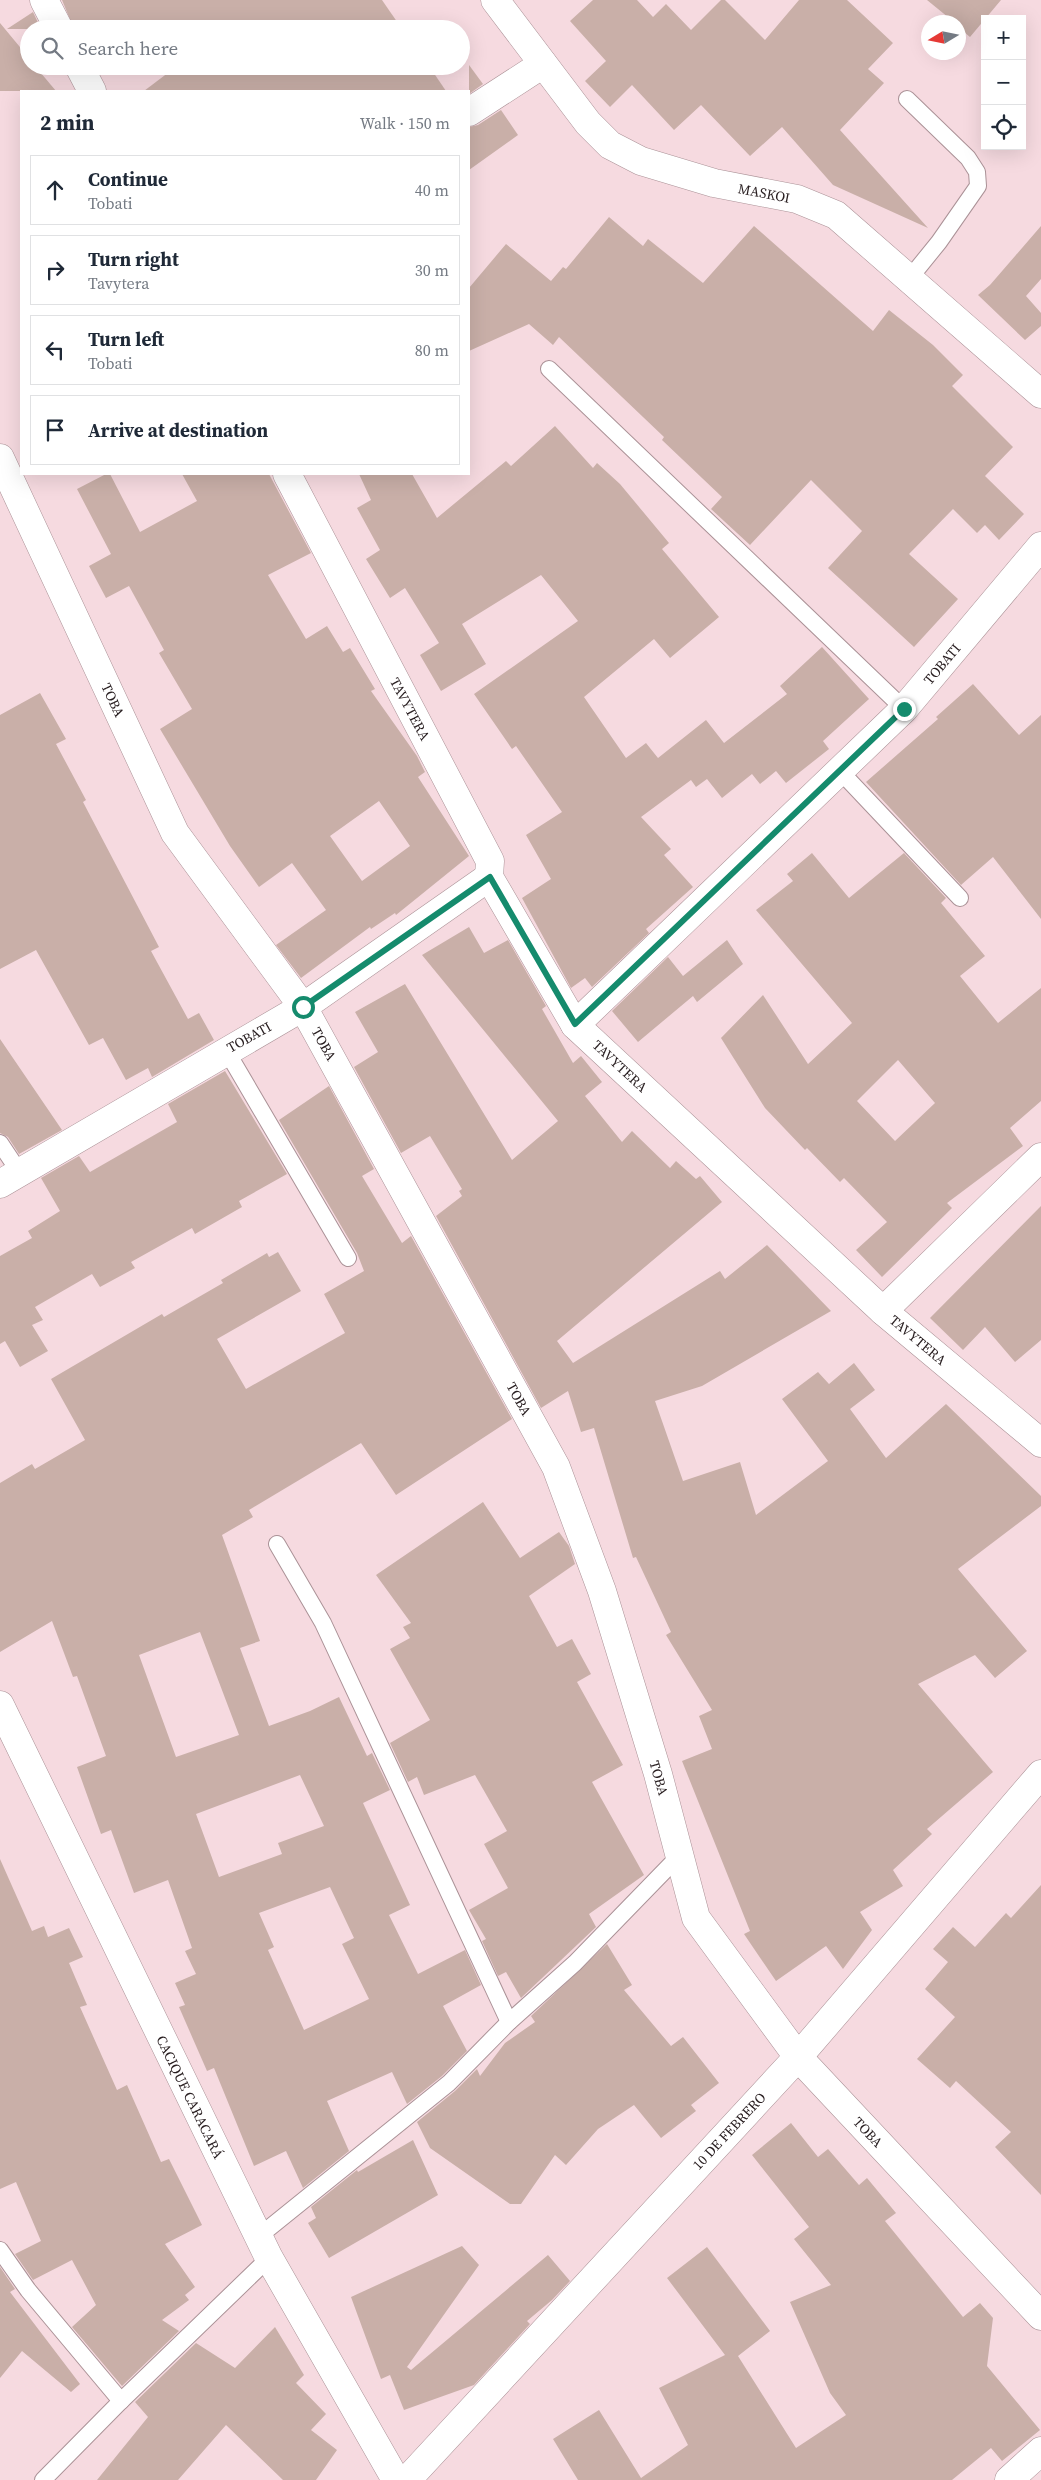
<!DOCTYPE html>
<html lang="en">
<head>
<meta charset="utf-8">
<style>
  :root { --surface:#fff; --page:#f6f6f7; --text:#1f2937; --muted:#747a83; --line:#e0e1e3 }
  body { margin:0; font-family:"Source Serif 4",serif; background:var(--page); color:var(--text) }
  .controls { position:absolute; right:15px; top:15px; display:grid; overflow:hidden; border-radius:0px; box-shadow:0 5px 20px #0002 }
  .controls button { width:45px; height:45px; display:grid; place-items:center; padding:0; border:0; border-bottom:1px solid var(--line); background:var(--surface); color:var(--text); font:25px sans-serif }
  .compass { position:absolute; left:921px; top:15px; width:45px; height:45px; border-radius:50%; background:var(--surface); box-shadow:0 5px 20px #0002; rotate:260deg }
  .stop { position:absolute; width:15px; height:15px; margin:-11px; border:4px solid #158b6d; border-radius:50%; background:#fff }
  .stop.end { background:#158b6d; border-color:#fff; box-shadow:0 1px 5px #0008 }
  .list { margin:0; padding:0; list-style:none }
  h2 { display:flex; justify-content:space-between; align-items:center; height:65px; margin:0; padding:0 20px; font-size:21px }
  h2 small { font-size:16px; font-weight:400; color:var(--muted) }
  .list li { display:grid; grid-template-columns:32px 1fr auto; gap:15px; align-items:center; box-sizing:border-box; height:70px; margin:0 10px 10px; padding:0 10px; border:1px solid var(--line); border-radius:0px }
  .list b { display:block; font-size:19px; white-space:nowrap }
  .list p { margin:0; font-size:16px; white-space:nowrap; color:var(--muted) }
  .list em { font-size:16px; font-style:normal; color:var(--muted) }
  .icon { flex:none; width:28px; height:28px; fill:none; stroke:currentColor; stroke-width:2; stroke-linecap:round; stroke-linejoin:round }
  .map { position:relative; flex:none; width:1041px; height:2480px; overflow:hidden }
  .search { position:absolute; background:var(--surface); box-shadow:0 5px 20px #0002; left:20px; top:20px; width:450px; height:55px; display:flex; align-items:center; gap:12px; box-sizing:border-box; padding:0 18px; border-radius:28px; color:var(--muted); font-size:19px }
  .panel { position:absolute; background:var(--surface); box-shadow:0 5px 20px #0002; left:20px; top:90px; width:450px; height:385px; border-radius:0px }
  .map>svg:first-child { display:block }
  .building { fill:#c9afa8; fill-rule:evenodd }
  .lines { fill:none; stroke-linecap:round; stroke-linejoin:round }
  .service-casing { stroke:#ab9297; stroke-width:18 }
  .minor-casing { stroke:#ab9297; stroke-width:29 }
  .tertiary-casing { stroke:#ab9297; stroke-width:29 }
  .service { stroke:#fff; stroke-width:16 }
  .minor { stroke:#fff; stroke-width:28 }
  .tertiary { stroke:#fff; stroke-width:28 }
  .route { stroke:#158b6d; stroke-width:6 }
  .labels { text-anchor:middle; stroke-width:4; stroke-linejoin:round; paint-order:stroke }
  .street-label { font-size:14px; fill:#281e20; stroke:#fff }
</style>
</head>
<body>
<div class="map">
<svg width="1041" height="2480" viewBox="0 0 1041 2480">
  <rect width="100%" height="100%" fill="#f6dae0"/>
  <g class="building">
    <path d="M62 0H382L402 29H74Z"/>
    <path d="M593 0H637L653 17 666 4 691 30 721 0H725L765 40 799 0H847L893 43 868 69 884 83 840 130 928 228 833 185 782 127 750 156 701 105 674 130 632 85 610 107 585 81 606 61 570 21Z"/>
    <path d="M927 0H1001L970 37 958 27V22H954Z"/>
    <path d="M33 12 41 29H7Z"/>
    <path d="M0 23 29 58V66H35L56 91H0Z"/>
    <path d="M469 65 483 84 469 94Z"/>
    <path d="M177 66H429L446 91H144Z"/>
    <path d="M501 110 518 135 469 170V127L478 125Z"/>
    <path d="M609 217 643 246 648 239 703 283 754 226 873 331 889 310 933 345 963 375 952 386 1013 447 985 476 1024 514 999 540 985 525 977 533 953 509 909 554 958 599 914 647 828 568 862 531 811 480 750 545 711 509 722 497 662 440 664 437 559 337 553 345 529 324 469 351V288L506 244 551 281 563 267 566 269Z"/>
    <path d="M1041 226V279L1026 296 1041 313V326L1025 340 978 295 990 285Z"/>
    <path d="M555 426 593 468 597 463 620 484 669 543 662 549 719 617 670 658 654 639 584 697 626 758 646 743 658 758 706 720 724 743 787 694 780 686 822 647 869 699 823 741 829 749 786 783 776 771 760 784 752 774 722 798 707 779 696 787 691 780 641 817 671 849 664 855 693 887 646 929 649 933 592 987 585 978 571 988 522 898 551 879 526 835 562 812 516 746 512 749 474 694 578 621 541 575 462 624 486 664 441 691 420 655 439 643 405 588 390 598 366 559 380 550 357 508 371 500 359 474H412L437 518 506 461 511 466Z"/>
    <path d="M106 474H110L140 532 197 501 182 474H269L311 553 268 575 306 639 327 626 343 652 350 648 375 689 371 691 417 756 425 772 418 777 469 856 396 915 395 913 371 929 370 927 301 978 276 945 326 910 292 863 259 887 230 846 160 729 192 709 159 653 164 650 129 586 106 598 89 566 111 554 77 489ZM379 801 410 846 362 881 330 836Z"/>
    <path d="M973 684 1019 735 1041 715V919L993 857 961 885 866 782 938 719 936 717Z"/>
    <path d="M40 693 66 739 56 744 86 800 83 802 159 947 151 951 188 1019 199 1013 214 1040 152 1077 148 1068 126 1080 103 1038 89 1045 36 950 0 969V715Z"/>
    <path d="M812 853 849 898 904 853 946 898 941 903 985 956 960 976 998 1023 1041 988V1101L1010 1128 1023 1146 947 1203 952 1208 882 1277 856 1250 887 1222 844 1178 840 1182 807 1148 805 1150 765 1108 721 1038 763 995 808 1064 852 1023 756 910 793 881 787 874ZM898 1060 935 1103 895 1141 857 1101Z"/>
    <path d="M469 927 484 953 508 940 546 1006 542 1009 573 1063 581 1056 602 1082 585 1096 622 1142 632 1131 670 1168 676 1161 696 1179 700 1176 722 1202 557 1341 573 1363 720 1271 725 1279 767 1245 831 1311 702 1386 655 1401 683 1481 740 1462 756 1515 828 1461 782 1399 818 1372 829 1384 854 1363 875 1390 850 1409 886 1458 946 1404 1041 1496V1506L958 1569 1027 1651 995 1678 975 1655 918 1684 993 1772 927 1829 932 1834 893 1870 903 1886 860 1912 872 1930 843 1969 826 1946 776 1981 744 1934 750 1931 682 1761 712 1749 699 1716 712 1710 666 1635 671 1632 636 1557 633 1558 594 1428 581 1432 568 1391 541 1408 436 1216 462 1196 459 1191 462 1189 430 1136 401 1153 354 1067 378 1052 355 1012 405 984 512 1160 558 1121 422 955Z"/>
    <path d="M727 940 743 964 697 1002 693 996 638 1042 612 1011 668 957 683 976Z"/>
    <path d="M0 1039 62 1130 19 1154 8 1137 0 1133Z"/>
    <path d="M225 1071 287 1174 239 1201 242 1207 195 1234 192 1228 131 1262 135 1268 100 1287 92 1274 35 1307 43 1320 32 1325 48 1351 20 1367 5 1341 0 1344V1256L32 1238 28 1231 60 1211 41 1178 79 1156 90 1172 177 1122 168 1104Z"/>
    <path d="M329 1086 374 1169 362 1176 402 1243 411 1236 512 1419 396 1495 361 1443 249 1510 253 1517 222 1535 260 1641 240 1648 269 1726 310 1711 339 1697 367 1756 372 1753 390 1790 363 1803 410 1905 389 1915 418 1974 465 1950 481 1985 443 2006 467 2051 442 2076 407 2104 392 2072 327 2101 349 2151 303 2188 286 2151 254 2166 214 2068 207 2071 179 2007 185 2005 175 1983 196 1974 185 1951 192 1948 168 1880 134 1893 111 1830 101 1834 77 1767 106 1756 77 1676 73 1677 52 1621 0 1652V1483L32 1464 35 1469 85 1440 51 1379 162 1314 164 1317 223 1283 221 1280 267 1253 269 1257 278 1252 301 1291 217 1339 246 1389 345 1333 324 1294 364 1271 357 1253 279 1120ZM200 1632 239 1735 176 1757 139 1655ZM300 1775 324 1826 278 1843 282 1854 219 1877 196 1814ZM330 1887 354 1938 342 1944 369 1999 304 2030 268 1950 274 1947 259 1913Z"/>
    <path d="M1041 1206V1340L1015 1362 985 1327 963 1350 930 1318Z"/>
    <path d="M483 1502 520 1558 559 1532 569 1546 575 1564 529 1596 557 1647 572 1639 591 1674 577 1682 623 1765 592 1782 644 1875 589 1914 596 1927 521 1998 506 1972 498 1976 482 1941 486 1939 469 1910 508 1888 484 1844 507 1831 475 1775 424 1795 417 1777 408 1782 390 1743 430 1720 390 1649 410 1638 403 1627 411 1623 376 1575Z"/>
    <path d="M0 1859 32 1931 44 1926 48 1937 69 1928 83 1957 69 1963 87 2005 80 2007 117 2090 127 2085 161 2162 169 2159 202 2225 165 2244 195 2287 185 2295 189 2300 162 2320 179 2331 122 2386 72 2327 96 2305 72 2260 33 2280 15 2254 41 2241 16 2182 0 2189Z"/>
    <path d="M1041 1885V2195L995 2147 1011 2132 956 2081 950 2088 917 2059 955 2017 925 1989 948 1962 933 1949 953 1927 975 1947 1006 1913 1011 1918Z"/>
    <path d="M607 1944 632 1985 624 1990 671 2046 683 2037 719 2083 691 2105 696 2111 661 2138 634 2105 598 2129 566 2165 555 2155 521 2204H510L430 2148 417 2122 455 2091 477 2069 480 2076 505 2043 535 2022 531 2016Z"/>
    <path d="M791 2123 818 2157 828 2149 859 2185 867 2178 896 2213 885 2221 963 2317 980 2303 993 2318 987 2366 1040 2430 1002 2461 991 2448 952 2480H578L553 2439 599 2410 641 2478 688 2445 659 2388 725 2355 667 2278 707 2247 770 2331 738 2356 796 2448 846 2415 830 2393 790 2302 831 2285 794 2239 809 2227 752 2155Z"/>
    <path d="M413 2140 438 2195 329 2258 308 2223 316 2218 311 2207 357 2170 358 2172Z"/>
    <path d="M462 2246 479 2265 407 2367 411 2370 548 2255 570 2281 552 2300 527 2321 530 2324 474 2385 404 2410 390 2375 381 2379 351 2297Z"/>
    <path d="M0 2267 15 2289 10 2292 80 2384 71 2392 22 2351 0 2378Z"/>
    <path d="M275 2327 304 2375 296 2383 326 2414 311 2430 337 2450 316 2480H283L226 2425 178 2480H97L148 2417 135 2402 196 2343 235 2368Z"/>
  </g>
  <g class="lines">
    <g class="service-casing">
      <g id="service">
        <path d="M907 99 968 158 977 172 978 186 939 242 909 279"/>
        <path d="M549 369 904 709"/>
        <path d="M840 771 960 898"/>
        <path d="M226 1050 348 1258"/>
        <path d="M0 1143 20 1173"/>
        <path d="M277 1544 323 1623 509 2022"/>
        <path d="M258 2237 449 2083 509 2022 575 1963 679 1856"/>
        <path d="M0 2250 28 2290 121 2401"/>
        <path d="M43 2480 121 2401 269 2258"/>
      </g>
    </g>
    <g class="minor-casing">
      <g id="minor">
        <path d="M44 0 59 29"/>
        <path d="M495 0 588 123 610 145 641 161 714 183 797 199 836 215 1041 394"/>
        <path d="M79 66 92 91"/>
        <path d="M469 112 543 64"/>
        <path d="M0 458 175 833 303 1007 556 1467 602 1591 658 1774 696 1918 798 2057 1041 2316"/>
        <path d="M287 474 490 861 489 877 575 1025 883 1311 1041 1443"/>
        <path d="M575 1025 904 709 1041 546"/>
        <path d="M0 1184 303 1007 489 877"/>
        <path d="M883 1311 1041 1157"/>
        <path d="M407 2480 798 2057 1041 1774"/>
        <path d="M1009 2480 1041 2451"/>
      </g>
    </g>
    <g class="tertiary-casing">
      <path id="tertiary" d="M0 1705 269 2258 396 2480"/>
    </g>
    <use href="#service" class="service"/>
    <use href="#minor" class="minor"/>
    <use href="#tertiary" class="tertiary"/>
  </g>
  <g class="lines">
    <path class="route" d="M303 1007 490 877 575 1024 904 709"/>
  </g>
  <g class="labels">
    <g class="street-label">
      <text transform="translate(764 193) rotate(11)" y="5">MASKOI</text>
      <text transform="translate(942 664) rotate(-50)" y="5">TOBATI</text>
      <text transform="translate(113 700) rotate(65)" y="5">TOBA</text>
      <text transform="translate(410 709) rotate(62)" y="5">TAVYTERA</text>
      <text transform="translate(249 1037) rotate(-29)" y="5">TOBATI</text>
      <text transform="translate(324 1044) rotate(61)" y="5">TOBA</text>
      <text transform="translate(620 1066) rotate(43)" y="5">TAVYTERA</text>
      <text transform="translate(918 1340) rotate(40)" y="5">TAVYTERA</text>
      <text transform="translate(519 1399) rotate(61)" y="5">TOBA</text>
      <text transform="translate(659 1778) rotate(74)" y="5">TOBA</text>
      <text transform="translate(190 2097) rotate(64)" y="5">CACIQUE CARACARÁ</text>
      <text transform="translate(729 2131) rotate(-47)" y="5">10 DE FEBRERO</text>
      <text transform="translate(868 2132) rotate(47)" y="5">TOBA</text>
    </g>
  </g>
</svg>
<div class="controls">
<button>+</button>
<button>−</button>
<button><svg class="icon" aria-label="locate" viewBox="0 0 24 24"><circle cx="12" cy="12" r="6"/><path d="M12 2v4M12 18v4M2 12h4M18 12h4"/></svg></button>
</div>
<svg class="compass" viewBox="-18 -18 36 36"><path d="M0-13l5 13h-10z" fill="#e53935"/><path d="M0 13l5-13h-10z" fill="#747a83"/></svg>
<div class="stop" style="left:303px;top:1007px"></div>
<div class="stop end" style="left:904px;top:709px"></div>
<div class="search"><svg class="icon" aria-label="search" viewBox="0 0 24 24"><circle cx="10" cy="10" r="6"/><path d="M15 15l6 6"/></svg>Search here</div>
<section class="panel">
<h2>2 min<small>Walk · 150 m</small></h2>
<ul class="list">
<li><svg class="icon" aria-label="ahead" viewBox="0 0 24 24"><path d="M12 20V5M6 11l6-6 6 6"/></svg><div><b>Continue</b><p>Tobati</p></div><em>40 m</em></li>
<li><svg class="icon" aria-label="right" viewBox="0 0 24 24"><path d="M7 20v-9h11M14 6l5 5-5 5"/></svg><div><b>Turn right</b><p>Tavytera</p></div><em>30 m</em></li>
<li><svg class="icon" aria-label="left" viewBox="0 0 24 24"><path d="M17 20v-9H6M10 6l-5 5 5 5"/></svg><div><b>Turn left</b><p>Tobati</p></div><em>80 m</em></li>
<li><svg class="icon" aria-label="arrive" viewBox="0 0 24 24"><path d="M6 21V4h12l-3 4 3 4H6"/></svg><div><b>Arrive at destination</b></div></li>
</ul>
</section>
</div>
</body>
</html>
